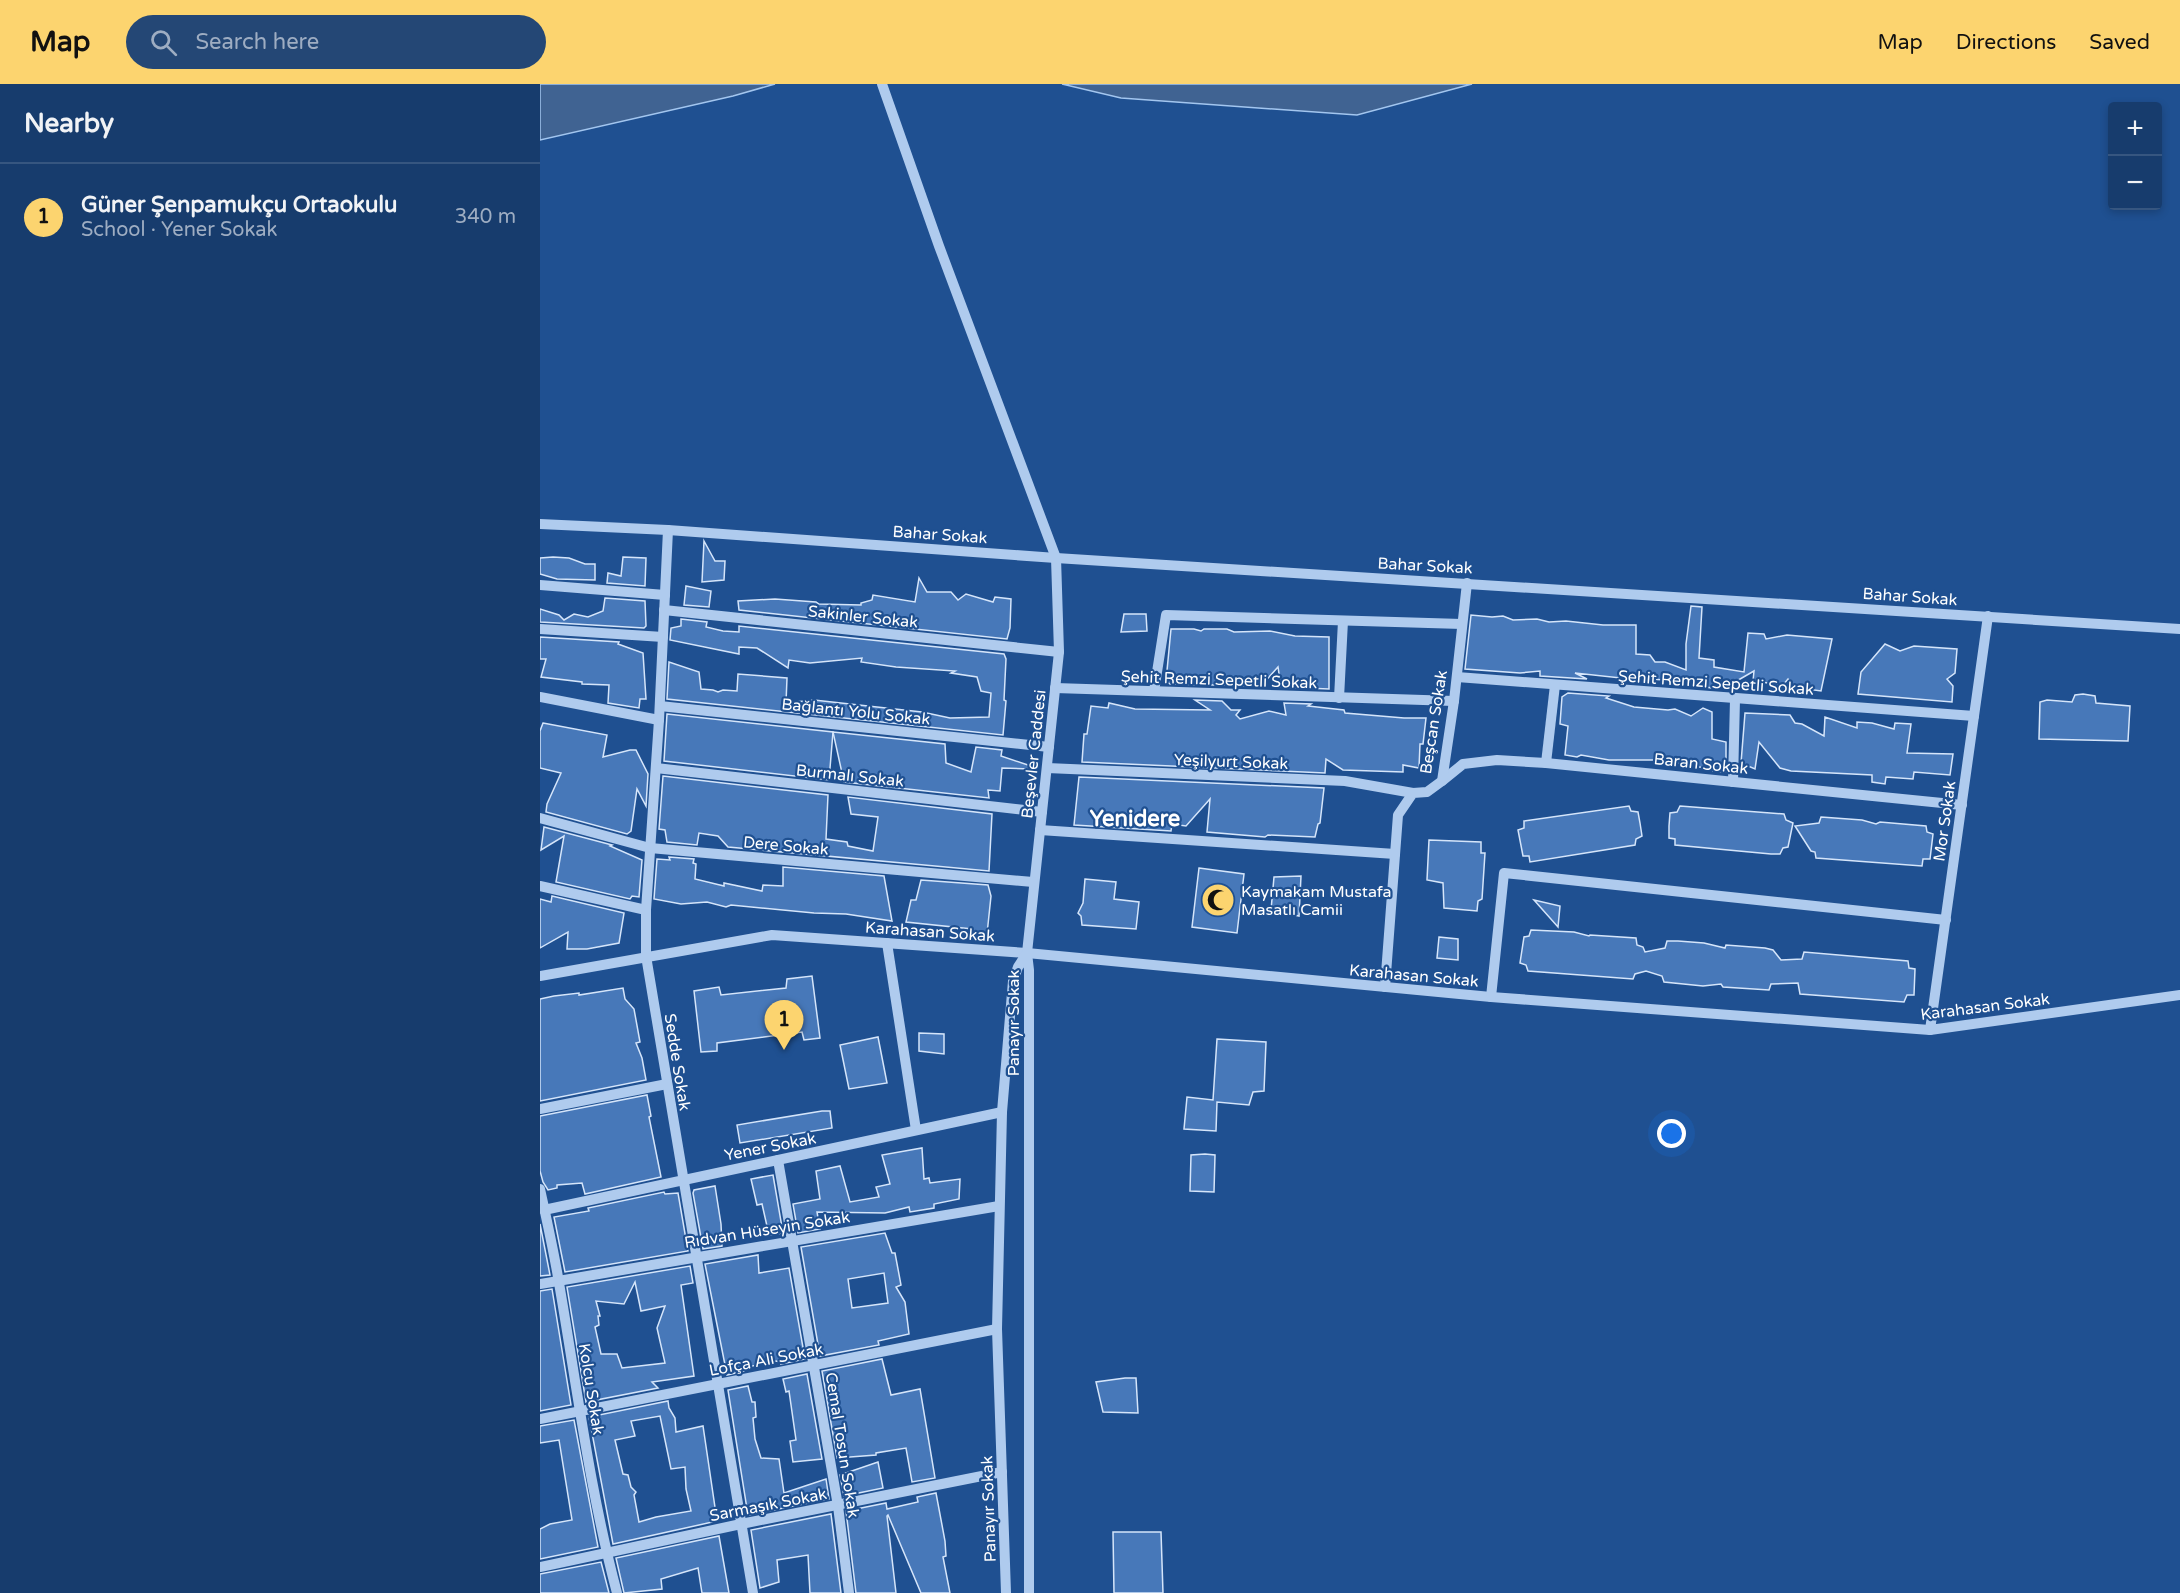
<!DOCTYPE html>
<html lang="en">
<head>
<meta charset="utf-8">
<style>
  :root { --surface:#173c6d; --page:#244775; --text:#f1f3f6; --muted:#9eadc2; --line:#365680; --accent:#fcd46f }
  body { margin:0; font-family:"Varela Round",sans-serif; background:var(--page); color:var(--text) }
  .controls { position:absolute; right:18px; top:18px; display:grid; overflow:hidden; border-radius:6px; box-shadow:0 3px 9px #0003 }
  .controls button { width:54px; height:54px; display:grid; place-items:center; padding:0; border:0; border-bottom:2px solid var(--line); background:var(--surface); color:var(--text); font:30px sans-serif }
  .you { position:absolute; left:1132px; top:1050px; width:21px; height:21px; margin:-15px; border:4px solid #fff; border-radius:50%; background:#1a73e8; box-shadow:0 0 0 9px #1a73e833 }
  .badge { display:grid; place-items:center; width:39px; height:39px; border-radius:50%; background:var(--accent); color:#111; font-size:20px; font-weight:700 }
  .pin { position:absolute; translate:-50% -50px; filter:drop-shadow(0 2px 3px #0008) }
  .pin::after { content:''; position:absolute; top:32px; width:21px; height:18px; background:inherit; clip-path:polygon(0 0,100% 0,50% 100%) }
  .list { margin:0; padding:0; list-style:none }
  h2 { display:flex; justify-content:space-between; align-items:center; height:78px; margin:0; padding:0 24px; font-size:26px }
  h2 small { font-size:20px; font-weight:400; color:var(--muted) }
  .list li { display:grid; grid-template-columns:39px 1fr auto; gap:18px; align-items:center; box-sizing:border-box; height:108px; padding:0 24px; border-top:2px solid var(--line) }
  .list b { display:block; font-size:22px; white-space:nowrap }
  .list p { margin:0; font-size:20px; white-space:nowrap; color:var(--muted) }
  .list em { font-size:20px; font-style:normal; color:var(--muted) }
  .icon { flex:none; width:33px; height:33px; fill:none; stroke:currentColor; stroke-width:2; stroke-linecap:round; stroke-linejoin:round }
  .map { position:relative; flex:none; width:1640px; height:1509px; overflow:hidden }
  header { display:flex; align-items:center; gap:36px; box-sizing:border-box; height:84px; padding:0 30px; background:var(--accent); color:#111 }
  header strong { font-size:28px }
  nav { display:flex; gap:33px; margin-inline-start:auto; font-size:21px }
  .search { width:420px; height:54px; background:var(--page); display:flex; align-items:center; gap:15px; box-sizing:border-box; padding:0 21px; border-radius:33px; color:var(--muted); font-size:22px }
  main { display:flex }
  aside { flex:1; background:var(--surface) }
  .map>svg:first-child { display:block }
  .water { fill:#406392; stroke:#a3c6ef; stroke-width:1.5 }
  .building { fill:#4778b9; stroke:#d5e5fa; stroke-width:1.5; fill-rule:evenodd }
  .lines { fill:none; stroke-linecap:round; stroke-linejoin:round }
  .minor { stroke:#afcbee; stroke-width:10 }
  .labels { text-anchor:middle; stroke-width:4.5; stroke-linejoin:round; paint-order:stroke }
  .street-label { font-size:16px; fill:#fff; stroke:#1f5091 }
  .poi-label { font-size:16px; fill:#fff; stroke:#1f5091; text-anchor:start }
  .district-label { font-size:22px; font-weight:bold; fill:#fff; stroke:#1f5091 }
</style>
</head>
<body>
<header>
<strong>Map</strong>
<div class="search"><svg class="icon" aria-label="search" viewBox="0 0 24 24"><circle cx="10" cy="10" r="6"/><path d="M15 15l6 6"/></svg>Search here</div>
<nav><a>Map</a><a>Directions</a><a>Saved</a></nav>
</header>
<main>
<aside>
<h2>Nearby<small></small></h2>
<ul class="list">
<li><span class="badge">1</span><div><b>Güner Şenpamukçu Ortaokulu</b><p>School · Yener Sokak</p></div><em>340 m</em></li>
</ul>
</aside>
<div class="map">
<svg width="1640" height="1509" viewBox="0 0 1640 1509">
  <rect width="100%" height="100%" fill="#1f5091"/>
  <g class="water">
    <path d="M0 0H235L193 12 0 56Z"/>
    <path d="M522 0H932L817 31 581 14Z"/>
  </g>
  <g class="building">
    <path d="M164 457 175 477H185L184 496 162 498Z"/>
    <path d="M13 473 29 474 45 480H55V496L17 495 0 490V474Z"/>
    <path d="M83 473 106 474 105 502 67 499 68 489 81 492Z"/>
    <path d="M379 494 387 508H411L418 516 426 510 453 518 455 513 471 515 470 544 467 555 199 526 198 517 235 515 276 518 279 520 321 521V519L332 516 333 511 375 518Z"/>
    <path d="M146 502 171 507 169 523 144 521Z"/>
    <path d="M65 514 105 517 106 542 104 544 0 538V525L19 531 24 536 34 530 48 533 63 527Z"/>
    <path d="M1151 522 1162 523 1159 574 1174 576V583L1204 588 1208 549 1224 550 1226 555 1247 551 1292 555 1281 607 1253 603 1248 595 1243 601 1213 597 1214 587 1188 602H1172V604L1126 596 1108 595V597L1035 589 1047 595 1000 592V587L980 589 925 585 931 531 952 533 963 532 973 536 997 535 1009 538 1026 537 1063 541H1096V570L1110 571 1115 578H1125L1146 586V560Z"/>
    <path d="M584 530H606L607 547 581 548Z"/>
    <path d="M141 535 167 538 166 543 183 547 199 548V542L464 570 466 575 464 616 466 617 463 651 127 615 129 578 159 588 161 605 173 606 178 608 183 606 197 607 198 590 247 594 246 619 274 616 382 628 410 634 449 633 451 609 441 607 437 593 411 589 415 587 356 583 321 578 322 574 270 579 249 576 248 584 217 564 199 563V570L130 556 131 544 141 542Z"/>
    <path d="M631 545H654L661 547 664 545H687L694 548 730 547 755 552 789 553V605L741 603 738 583 721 602 630 600 626 597Z"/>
    <path d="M0 553 79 558 78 560 103 569 106 615H100L99 624 68 619 69 601 42 600V598L1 593 6 575H0Z"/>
    <path d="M1345 560 1360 567 1374 562 1417 565 1415 589 1407 595 1413 602 1412 618 1318 610 1321 588Z"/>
    <path d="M1028 609 1069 612 1066 614 1094 623 1128 626 1135 625 1151 632 1163 624 1172 628V655L1186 658V688L1173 687 1172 685 1114 676H1069L1041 671 1037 673 1025 671 1028 642 1020 640 1022 613Z"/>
    <path d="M1543 610 1555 612 1556 619 1590 622 1588 657 1499 655 1500 618 1507 616 1532 618 1535 611Z"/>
    <path d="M655 616 682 617 691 626H700L696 631 700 635 729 627 746 631 744 619 771 620 768 622 804 626 805 629 864 634H886L883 660H880L879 684 863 681V688L803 686 786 675 785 689 542 678 544 650H547L551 622 568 624 569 619 595 625 670 626Z"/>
    <path d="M1205 629 1250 631 1255 639 1262 640 1284 652 1285 633 1317 644V638L1332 639 1354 645 1355 639 1371 640 1367 669 1413 670 1410 691 1374 688 1373 695 1346 693 1345 700 1332 698V691L1251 687 1240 684 1219 658 1215 685 1201 679Z"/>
    <path d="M127 630 293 648 289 696 124 677Z"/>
    <path d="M3 639 67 651 63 673 90 666H96L108 690 106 722 97 705 91 747 87 750 6 728 7 720 21 689 0 684V647Z"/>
    <path d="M293 648 405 660 406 679 431 688 436 663 462 666 461 672 491 682 490 685 462 684 460 707 448 706 449 714 304 698Z"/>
    <path d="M123 692 288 711 286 755 307 758 308 762 333 767 338 733 311 730 308 713 452 730 449 787 188 763 178 752 159 749 157 761 127 758 125 746 119 745Z"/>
    <path d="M539 693 784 704 780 739 778 740 775 753 728 751 725 753 667 748 670 715 646 742 632 740 631 747 534 741Z"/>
    <path d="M1089 722 1091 727 1098 728 1100 739 1102 752 1096 755 1095 761 990 778 989 772H983L978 746 984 744V737Z"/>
    <path d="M1140 722 1244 730 1246 736 1253 739 1248 763 1243 764 1240 770H1231L1135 761V755L1129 754V742L1130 729 1137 728Z"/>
    <path d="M1281 733 1322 736 1336 740 1340 738 1386 742 1387 748 1393 750 1390 775H1383L1382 782 1276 774 1275 768 1271 767 1255 742 1279 739Z"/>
    <path d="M4 743 72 761 70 762 102 776 99 813 92 812 90 815 16 798 24 752 1 766Z"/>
    <path d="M889 756 941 758V769H945L942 815 938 817 937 827 904 824 903 799 887 796Z"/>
    <path d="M129 773 154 775 153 779 156 780 155 795 184 802V799L222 807 223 801 243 802V783L344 792 352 837 306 830 274 829 191 821 186 823 167 818 141 820 114 815 117 775 130 776Z"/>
    <path d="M659 784 704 790 697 849 652 843Z"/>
    <path d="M761 792 759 832 731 826 734 793Z"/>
    <path d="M545 795 576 798 574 815 599 818 596 845 542 841 541 832 538 829 543 819Z"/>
    <path d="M381 796 448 801 451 812 447 850 432 848V845L366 838 371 816H376Z"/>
    <path d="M12 812 84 829 79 859 47 865H27L28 848 0 864V815L11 818Z"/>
    <path d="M994 816 1020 822 1018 843Z"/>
    <path d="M991 846 1034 848 1049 852 1050 851 1096 854 1097 861 1103 863 1105 868 1125 864 1127 857H1138L1164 859 1185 864 1186 861 1225 864 1233 866 1241 876 1262 875 1264 868 1368 877 1369 884 1375 885 1374 911H1367L1364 918 1260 910 1258 899 1231 900 1229 906 1183 903 1181 900 1163 902 1124 898 1122 892 1106 887 1095 890 1093 895 988 887 986 881 980 879 984 853 989 852Z"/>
    <path d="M899 853 918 855V876L897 874Z"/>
    <path d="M272 892 280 954 264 956 262 948 177 959V967L161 968 154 907 179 903 181 911 246 904 247 895Z"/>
    <path d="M83 904 85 915 94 925 100 958 96 959 102 974 106 996 0 1017V915L14 912 39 909V911Z"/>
    <path d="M379 949 404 950V970L379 967Z"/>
    <path d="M338 953 347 999 309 1005 300 961Z"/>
    <path d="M677 955 726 958 724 1007 713 1008 709 1021 677 1018 676 1047 644 1045 647 1013 673 1016Z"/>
    <path d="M107 1011 111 1032 109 1033 121 1093 45 1110 42 1099 17 1101V1104L8 1106 3 1098 0 1087V1032Z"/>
    <path d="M282 1027H290L292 1044 200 1059 197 1041Z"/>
    <path d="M382 1064 384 1095 389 1094 390 1099 420 1095 419 1115 394 1120V1124L370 1128 369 1123 345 1129 277 1128 280 1145 258 1149 253 1120 280 1115 276 1087 300 1082 310 1118 339 1113 336 1103 350 1100 342 1071Z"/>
    <path d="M665 1070 675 1071 674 1108 650 1107 651 1071Z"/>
    <path d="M233 1091 243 1149 229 1151 222 1120 217 1121 211 1095Z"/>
    <path d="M175 1102 181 1140 182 1162 163 1165 153 1109 154 1106Z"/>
    <path d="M124 1108 125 1110 138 1109 148 1167 25 1188 14 1133 49 1127 48 1124Z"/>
    <path d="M0 1140 10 1191 0 1192Z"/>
    <path d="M345 1149 352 1169H355L361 1201 356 1203 365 1218 369 1250 338 1257 339 1261 280 1272 261 1163ZM344 1189 348 1219 312 1224 308 1195Z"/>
    <path d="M218 1171 219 1189 249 1184 265 1275 241 1280V1278L236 1277 203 1284 204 1287 187 1291 165 1180Z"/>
    <path d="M150 1182 153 1199 141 1201 154 1292 112 1298 118 1304 46 1318 27 1203ZM95 1198 101 1227 125 1222 117 1244 125 1279 82 1284 77 1270H61L55 1243 59 1241 58 1232H60L56 1217 84 1220Z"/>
    <path d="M12 1205 31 1321 0 1327V1207Z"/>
    <path d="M342 1275 351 1311 380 1305 395 1394 372 1398 366 1364 336 1369V1371L297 1374 282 1287Z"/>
    <path d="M267 1290 282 1375 253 1378 250 1357 256 1356 249 1307 246 1308 243 1295Z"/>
    <path d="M585 1294H596L598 1329 563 1328 556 1298Z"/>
    <path d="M208 1302 212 1318H215L216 1333 213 1334 215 1355 221 1374 239 1375 244 1409 286 1395 289 1415 208 1431 188 1306Z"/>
    <path d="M128 1317 129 1324 135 1334 136 1348 163 1342 177 1437 73 1460 49 1333ZM120 1332 131 1385 145 1383 146 1405 151 1427 116 1433 99 1438 94 1411 96 1408 91 1403 88 1391 83 1390 75 1356 95 1352 91 1337Z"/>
    <path d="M34 1336 58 1463 0 1475V1445L10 1440 32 1436 19 1356 0 1359V1342Z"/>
    <path d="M338 1378 343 1404 304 1412 300 1391Z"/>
    <path d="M396 1409 405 1457 406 1472 403 1473 410 1509H381L348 1431 347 1432 356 1509H316L306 1427 346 1419 347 1425 378 1418 377 1413Z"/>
    <path d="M291 1430 301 1509H270L268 1471 237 1476 239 1498 220 1504 211 1446Z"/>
    <path d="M573 1448H621L623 1509H574Z"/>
    <path d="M179 1452 189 1509H162L158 1484 121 1495 122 1505 84 1509 76 1474Z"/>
    <path d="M61 1478 69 1509H0V1490Z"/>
  </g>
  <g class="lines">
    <g class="minor">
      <path d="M342 0 399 162 516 474 519 568 487 869"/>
      <path d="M0 440 128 446 516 474 1640 545"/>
      <path d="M128 446 119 636 106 826V872L213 1509"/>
      <path d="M0 501 125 511"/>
      <path d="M124 526 519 568"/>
      <path d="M0 545 123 553"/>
      <path d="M917 593 1434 632"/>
      <path d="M515 604 914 617"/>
      <path d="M614 607 626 531 922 540"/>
      <path d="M0 613 119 636"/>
      <path d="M799 614 803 537"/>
      <path d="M120 622 509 663"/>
      <path d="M1006 679 1015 601"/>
      <path d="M116 684 502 728"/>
      <path d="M507 684 805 697 873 709"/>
      <path d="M902 697 923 680 957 676 1006 679 1422 721"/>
      <path d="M1193 698 1195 615"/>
      <path d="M0 734 110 764 493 798"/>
      <path d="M500 746 855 770"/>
      <path d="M0 802 106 826"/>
      <path d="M347 859 376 1046"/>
      <path d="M0 892 232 851 487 869 951 913 1390 946 1640 911"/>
      <path d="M845 903 858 731 873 709 887 708 902 697 914 617 927 499"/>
      <path d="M951 913 964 789 1406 836"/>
      <path d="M1390 946 1448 532"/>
      <path d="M0 1025 127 1000"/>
      <path d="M238 1076 298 1422 309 1509"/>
      <path d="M0 1105C7 1137 14 1168 19 1199 37 1303 50 1408 77 1509"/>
      <path d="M4 1126 462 1028"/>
      <path d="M0 1200 459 1122"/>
      <path d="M0 1335 457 1245"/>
      <path d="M0 1483 201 1440 462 1388"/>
      <path d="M466 1509 457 1245 462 1028 473 897 478 883 487 869 489 886V1509"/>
    </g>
  </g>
  <defs>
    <g id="mosque-disc" transform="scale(1.725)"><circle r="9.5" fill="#fcd46f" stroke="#1f5091"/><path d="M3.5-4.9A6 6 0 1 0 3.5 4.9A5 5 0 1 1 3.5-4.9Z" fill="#111"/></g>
  </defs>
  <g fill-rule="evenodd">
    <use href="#mosque-disc" x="678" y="816"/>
  </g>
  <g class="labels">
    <g class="street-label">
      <text transform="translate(400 450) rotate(4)" y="6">Bahar Sokak</text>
      <text transform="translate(885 481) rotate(3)" y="6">Bahar Sokak</text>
      <text transform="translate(1370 512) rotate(4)" y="6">Bahar Sokak</text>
      <text transform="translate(323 532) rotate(6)" y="6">Sakinler Sokak</text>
      <text transform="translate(679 595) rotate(2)" y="6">Şehit Remzi Sepetli Sokak</text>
      <text transform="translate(1176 598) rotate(4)" y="6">Şehit Remzi Sepetli Sokak</text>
      <text transform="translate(316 627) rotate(6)" y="6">Bağlantı Yolu Sokak</text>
      <text transform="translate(893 638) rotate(-81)" y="6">Beşcan Sokak</text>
      <text transform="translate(493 670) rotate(-84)" y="6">Beşevler Caddesi</text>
      <text transform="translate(691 677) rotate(2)" y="6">Yeşilyurt Sokak</text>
      <text transform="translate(1161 679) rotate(6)" y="6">Baran Sokak</text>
      <text transform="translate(310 691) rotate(6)" y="6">Burmalı Sokak</text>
      <text transform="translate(1404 737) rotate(-82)" y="6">Mor Sokak</text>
      <text transform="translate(246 761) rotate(5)" y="6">Dere Sokak</text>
      <text transform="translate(390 847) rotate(4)" y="6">Karahasan Sokak</text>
      <text transform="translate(874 891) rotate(5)" y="6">Karahasan Sokak</text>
      <text transform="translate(1445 922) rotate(-7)" y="6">Karahasan Sokak</text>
      <text transform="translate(473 939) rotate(-90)" y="6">Panayır Sokak</text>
      <text transform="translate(138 978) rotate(81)" y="6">Sedde Sokak</text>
      <text transform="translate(230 1062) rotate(-11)" y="6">Yener Sokak</text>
      <text transform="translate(227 1145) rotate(-9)" y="6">Rıdvan Hüseyin Sokak</text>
      <text transform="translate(226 1275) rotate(-11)" y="6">Lofça Ali Sokak</text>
      <text transform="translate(52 1305) rotate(81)" y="6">Kolcu Sokak</text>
      <text transform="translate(303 1361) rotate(81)" y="6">Cemal Tosun Sokak</text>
      <text transform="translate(228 1420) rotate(-11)" y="6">Sarmaşık Sokak</text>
      <text transform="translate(448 1425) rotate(-92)" y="6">Panayır Sokak</text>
    </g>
    <g class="poi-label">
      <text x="701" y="813">Kaymakam Mustafa<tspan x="701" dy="18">Masatlı Camii</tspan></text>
    </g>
    <g class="district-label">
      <text x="595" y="742">Yenidere</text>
    </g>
  </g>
</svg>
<div class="controls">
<button>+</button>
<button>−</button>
</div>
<div class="you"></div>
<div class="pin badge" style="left:244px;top:966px">1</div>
</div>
</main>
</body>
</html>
